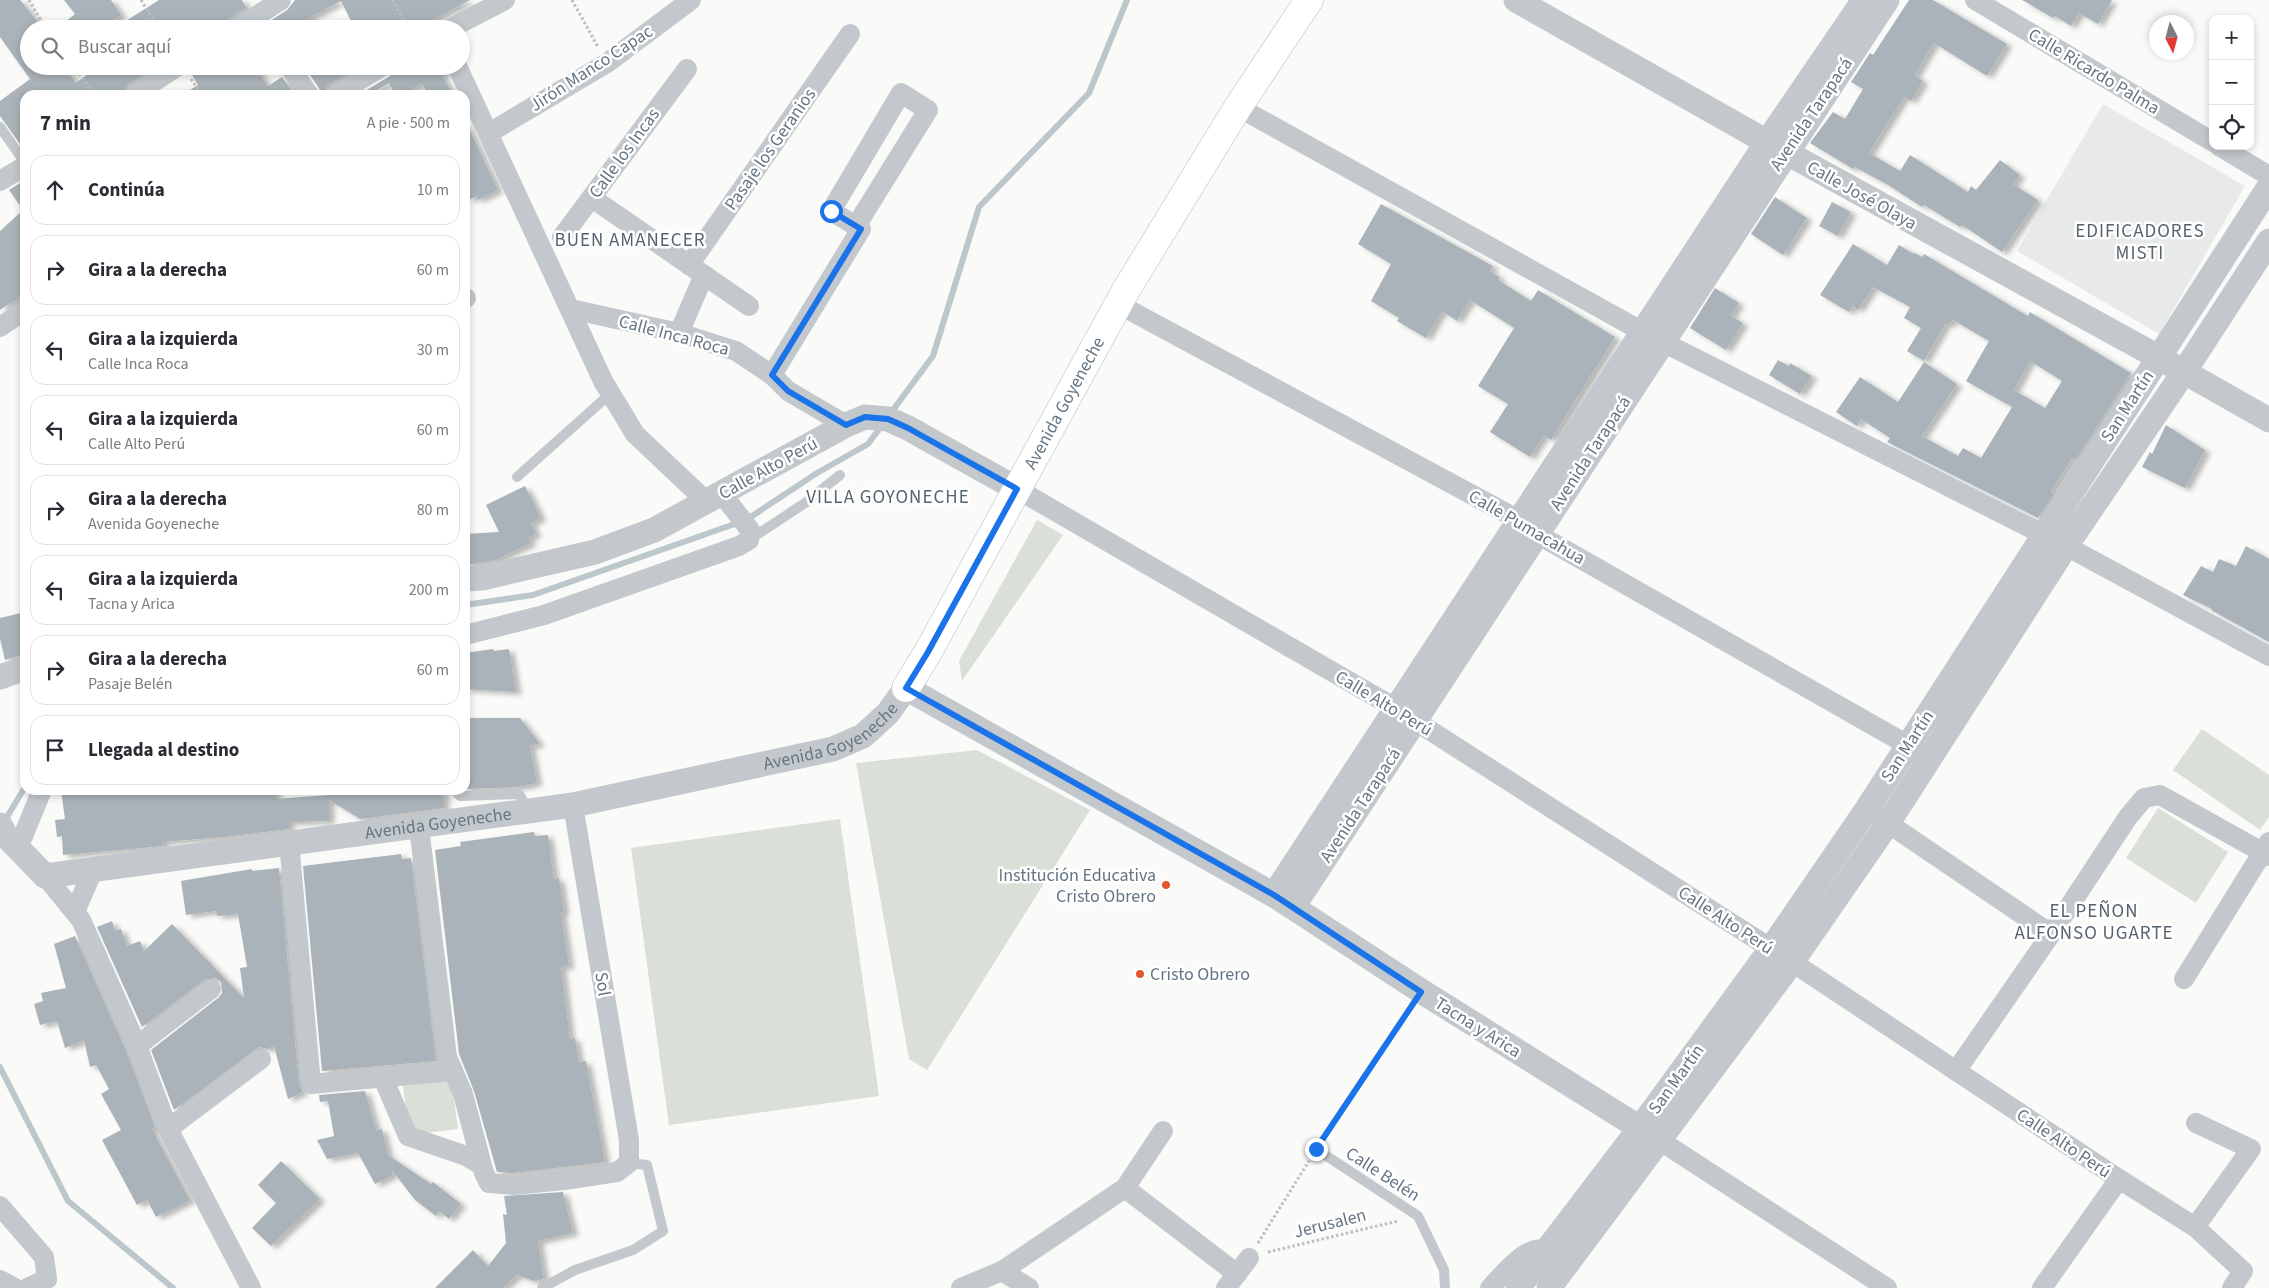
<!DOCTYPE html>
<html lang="es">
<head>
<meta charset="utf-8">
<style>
  :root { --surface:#fff; --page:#f7f7f7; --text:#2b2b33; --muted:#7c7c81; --line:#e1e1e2 }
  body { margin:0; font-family:"Source Sans 3",sans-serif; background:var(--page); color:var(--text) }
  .controls { position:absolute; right:15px; top:15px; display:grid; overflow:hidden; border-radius:10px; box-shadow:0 2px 8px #0003 }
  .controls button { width:45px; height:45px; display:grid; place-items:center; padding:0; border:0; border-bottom:1px solid var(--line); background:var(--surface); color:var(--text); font:25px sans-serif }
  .compass { position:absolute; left:2149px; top:15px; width:45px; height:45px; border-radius:50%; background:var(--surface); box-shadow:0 2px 8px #0003; rotate:174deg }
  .stop { position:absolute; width:15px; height:15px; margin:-11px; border:4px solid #1a73e8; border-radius:50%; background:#fff }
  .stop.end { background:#1a73e8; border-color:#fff; box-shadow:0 1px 5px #0008 }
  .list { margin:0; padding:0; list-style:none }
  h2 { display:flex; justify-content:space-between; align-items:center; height:65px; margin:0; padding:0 20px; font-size:21px }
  h2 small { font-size:16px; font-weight:400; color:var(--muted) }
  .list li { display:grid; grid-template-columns:32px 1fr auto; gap:15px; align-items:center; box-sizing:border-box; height:70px; margin:0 10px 10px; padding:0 10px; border:1px solid var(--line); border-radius:15px }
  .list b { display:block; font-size:19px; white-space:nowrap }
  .list p { margin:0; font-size:16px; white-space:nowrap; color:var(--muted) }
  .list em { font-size:16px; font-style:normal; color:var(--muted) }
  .icon { flex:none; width:28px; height:28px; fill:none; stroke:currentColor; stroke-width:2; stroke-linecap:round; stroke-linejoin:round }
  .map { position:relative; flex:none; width:2269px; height:1288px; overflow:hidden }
  .search { position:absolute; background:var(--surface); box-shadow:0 2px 8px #0003; left:20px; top:20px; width:450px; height:55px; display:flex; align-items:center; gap:12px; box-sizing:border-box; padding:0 18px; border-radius:28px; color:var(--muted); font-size:19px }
  .panel { position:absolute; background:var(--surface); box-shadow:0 2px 8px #0003; left:20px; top:90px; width:450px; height:705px; border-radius:15px }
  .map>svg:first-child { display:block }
  .built { fill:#e8e9e9 }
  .green { fill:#dadfd7 }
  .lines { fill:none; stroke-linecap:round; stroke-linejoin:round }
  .stream { stroke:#bbc7cb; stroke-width:6 }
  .building { fill:#aab3b9; fill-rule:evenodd; filter:url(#shadow) }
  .secondary-casing { stroke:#b3babf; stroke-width:29 }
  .path { stroke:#bbbfc2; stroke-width:3; stroke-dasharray:2.5 2.5; stroke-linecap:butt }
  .service { stroke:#c3c8cc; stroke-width:10 }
  .minor { stroke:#c3c8cc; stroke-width:20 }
  .tertiary { stroke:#c3c8cc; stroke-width:25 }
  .secondary { stroke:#fff; stroke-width:28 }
  .route { stroke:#1a73e8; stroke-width:6 }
  .poi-dot { fill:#e4572e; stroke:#fff; stroke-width:2 }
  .labels { text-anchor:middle; stroke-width:5; stroke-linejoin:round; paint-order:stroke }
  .street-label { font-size:18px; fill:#657683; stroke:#fff }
  .poi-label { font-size:18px; fill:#657683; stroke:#fff; text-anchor:end }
  .neighbourhood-label { font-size:19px; letter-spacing:1px; fill:#57646e; stroke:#fff }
</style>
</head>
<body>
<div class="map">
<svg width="2269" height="1288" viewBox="0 0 2269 1288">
  <defs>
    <filter id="shadow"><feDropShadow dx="5.5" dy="3" stdDeviation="2.5" flood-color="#0004"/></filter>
  </defs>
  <rect width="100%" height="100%" fill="#fafaf8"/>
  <path class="built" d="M2103 104 2245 186 2159 334 2017 251Z"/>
  <g class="green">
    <path d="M1037 520 1063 535 962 681 959 661Z"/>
    <path d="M2202 729 2269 775V817L2260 830 2173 770Z"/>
    <path d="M977 750 1090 810 927 1070 909 1059 856 763Z"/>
    <path d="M2158 808 2228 852 2196 903 2126 858Z"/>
    <path d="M840 819 879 1096 669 1125 631 848Z"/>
    <path d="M450 1073 458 1129 410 1135 402 1080Z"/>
  </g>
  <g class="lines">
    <g class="stream">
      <path d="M890 414 933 356 979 207 1089 93 1127 0"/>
      <path d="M465 605 533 595 746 520 817 473 868 444 883 424"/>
      <path d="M4 822 25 787"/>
      <path d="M0 1067 68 1201 173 1288"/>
    </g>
  </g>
  <g class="building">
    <path d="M0 0H20L44 29H29V66H64L76 83 98 66H140L145 74 127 85 122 95H25V151L0 116V101L30 79 0 37Z"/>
    <path d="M64 0H111L121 15 102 29H56L75 14Z"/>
    <path d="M159 0H242L246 8 229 19 224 29H113Z"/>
    <path d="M295 0H470L429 22 433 29H355L341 1 309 18 315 29H258L287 10Z"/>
    <path d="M1909 0H1933L2007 44 1987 76 1934 43 1915 75 1923 81 1911 101 1904 97 1869 153 1900 171 1910 155 1968 192 1971 186 1976 190 2000 160 2020 175 2013 184 2038 200 2002 252 1962 225 1960 227 1924 205 1922 207 1888 185 1855 167 1853 169 1810 143 1833 112 1845 119 1863 89 1851 82 1870 53 1873 55Z"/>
    <path d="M2022 0H2112L2098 24 2079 13 2071 26 2055 16 2053 18Z"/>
    <path d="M190 66H255L268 86 282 77 295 95H182L198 85 189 70Z"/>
    <path d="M304 66H360L328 85 323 95H321L319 88Z"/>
    <path d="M395 66H445L446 71 441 74 453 95H428L422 84 401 95H395L389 83 369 95H358L390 76Z"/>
    <path d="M465 120 498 190 478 200 476 196 469 200 465 191Z"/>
    <path d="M25 180V292L11 304 10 303 0 310V231L23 210 9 190Z"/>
    <path d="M1775 197 1807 218 1783 255 1751 234Z"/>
    <path d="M1832 202 1851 212 1838 236 1819 226Z"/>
    <path d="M1381 204 1493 266 1490 271 1500 277 1498 280 1531 301 1538 290 1615 337 1551 440 1544 435 1530 457 1490 432 1508 404 1478 386 1514 328 1470 300 1457 321 1442 311 1426 338 1397 321 1399 318 1371 301 1391 264 1358 244Z"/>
    <path d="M1853 244 1887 265 1899 245 1914 254 1915 253 1922 257 1924 254 2028 316 2030 312 2131 373 2076 460 2072 458 2051 492 2054 494 2038 518 1887 442 1890 438 1861 419 1857 426 1836 412 1860 377 1898 402 1924 362 1957 384 1922 436 1958 456 1963 448 1981 458 2012 407 1966 381 1989 341 1953 320 1949 325 1946 323 1924 361 1907 351 1921 328 1904 318 1910 307 1873 287 1858 310 1853 306 1849 312 1820 295ZM2030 361 2062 381 2045 408 2014 390Z"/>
    <path d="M1715 288 1739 303 1731 316 1743 323 1726 350 1690 328Z"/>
    <path d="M1778 360 1789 366 1790 363 1812 376 1800 394 1769 375Z"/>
    <path d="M2166 425 2205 450 2185 488 2142 467 2150 452 2152 454Z"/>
    <path d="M525 486 541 518 531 523 536 534 528 538 531 543 494 561 465 565V534L499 532 486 505Z"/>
    <path d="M2246 546 2269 559V642L2211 610 2212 609 2183 595 2201 566 2213 572 2219 559 2236 566Z"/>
    <path d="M25 612V654L5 660 0 639V618Z"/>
    <path d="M493 649 494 651 509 649 516 692 465 689V653Z"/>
    <path d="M465 718H520L540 744 530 746 537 783 519 787 465 789Z"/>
    <path d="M61 790H229L230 793 276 790 277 799 341 794V790H443L444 808 360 819 329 800V821L289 822V829L224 837 162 842 163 846 142 848 63 855 62 836 57 837 55 820 65 819Z"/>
    <path d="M534 832 535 836 548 835 554 879 559 878 564 912 561 913 569 966 561 967 570 1039 575 1038 579 1062 586 1061 605 1162 513 1173 497 1172 474 1091 459 1054 435 850 461 846 460 842Z"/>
    <path d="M401 854 402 859 411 858 436 1061 322 1071 303 866Z"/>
    <path d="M279 868 299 1085 303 1092 288 1099 274 1046 268 1049 259 1047 174 1110 151 1050 218 998 222 993 221 982 215 978 204 980 142 1027 97 927 112 921 115 931 121 929 127 946 140 941 144 951 172 924 244 998 240 968 247 967 238 914 217 916 216 911 186 915 181 881 252 869V871Z"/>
    <path d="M75 936 126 1050 155 1127 152 1129 190 1200 156 1217 147 1200 137 1205 102 1140 121 1130 101 1094 109 1089 96 1065 90 1067 84 1040 65 1048 57 1021 40 1025 34 1004 43 1001 41 993 66 988 54 944Z"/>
    <path d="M365 1091 376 1130 382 1129 388 1155 431 1184 433 1182 461 1204 449 1219 439 1211 436 1216 415 1200 391 1169 393 1175 375 1184 358 1153 327 1159 317 1140 334 1136 328 1101 320 1102 319 1095Z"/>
    <path d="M281 1161 320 1199 271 1246 252 1228 276 1203 258 1185Z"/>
    <path d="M563 1192 573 1233 538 1241 544 1279 534 1281 517 1275 503 1288H435L473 1250 488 1266 506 1243 503 1214 507 1215 504 1196Z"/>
  </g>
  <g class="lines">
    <g class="secondary-casing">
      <g id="secondary">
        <path id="s2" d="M906 688 928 652 1126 290 1238 107 1309 0"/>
      </g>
    </g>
    <g class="path">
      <path d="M29 0 46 29"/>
      <path d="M141 0 159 29"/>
      <path d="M392 0 409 29"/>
      <path d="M572 0 598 47"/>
      <path d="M73 66 96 95"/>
      <path d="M191 79 202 95"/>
      <path d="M1324 1137 1409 1008"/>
      <path d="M1258 1243 1309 1161"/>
      <path d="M1268 1252 1398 1221"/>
    </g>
    <g class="service">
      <path d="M0 127 25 163"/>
      <path d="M517 477 611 393"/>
      <path d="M749 540 805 503 840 475"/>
      <path d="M454 790 460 796 519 794 522 799 524 811"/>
      <path d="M1316 1149 1418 1216 1444 1270 1445 1288"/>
      <path d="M542 1288 575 1270 633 1250 663 1231 647 1165 629 1163"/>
    </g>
    <g class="minor">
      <path d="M1975 0 2213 142"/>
      <path d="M236 29 281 0"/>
      <path d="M449 29 505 0"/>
      <path d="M289 66 309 95"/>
      <path d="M457 66 603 381 635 434 707 502"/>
      <path d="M134 95 178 66"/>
      <path d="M335 95 383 66"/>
      <path d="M1238 107 1643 332 2066 546 2269 656"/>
      <path d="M489 133 607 63 691 0"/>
      <path d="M2219 146 2269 176"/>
      <path d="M0 181 25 166"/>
      <path d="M592 198 749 306"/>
      <path d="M562 237 687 69"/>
      <path d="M689 265 850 34"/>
      <path d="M465 298H466"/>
      <path d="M1118 304 1519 520 1537 534 1920 752"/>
      <path d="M571 309 679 333 736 351 772 375 788 391 846 425"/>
      <path d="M0 327 25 310"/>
      <path d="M679 333 704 275"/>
      <path d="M772 375 861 229 831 211 901 93 928 110 856 226"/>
      <path d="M1017 489 1395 708 1792 962 2119 1179 2195 1227 2243 1271 2232 1288"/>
      <path d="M465 635 544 615 739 546 749 540 750 530 722 494"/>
      <path d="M1867 809 2051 934"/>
      <path d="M419 827 447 1057 463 1094 484 1173 489 1183 513 1185 564 1180 617 1172 629 1163V1140L573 805"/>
      <path d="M289 842 311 1084 453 1071"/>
      <path d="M19 846 42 790"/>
      <path d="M45 876 81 920 137 1046 168 1129 251 1288"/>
      <path d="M75 912 93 870"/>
      <path d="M2184 979 2269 842"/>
      <path d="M137 1046 211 989"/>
      <path d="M1956 1071 2051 934 2128 817 2144 798 2160 795 2269 856"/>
      <path d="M383 1078 408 1136 466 1156 481 1165"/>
      <path d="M168 1129 261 1059"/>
      <path d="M1659 1140 1887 1288"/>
      <path d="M1125 1188 1237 1274"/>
      <path d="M0 1206 44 1257 47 1279 27 1288"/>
      <path d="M2195 1227 2251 1149 2196 1123"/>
      <path d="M1002 1271 1029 1288"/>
      <path d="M0 1280 15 1288"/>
      <path d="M961 1288 1002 1271 1125 1188 1163 1131"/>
      <path d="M1226 1288 1249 1258"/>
      <path d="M1490 1288C1507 1271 1530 1237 1556 1254"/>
      <path d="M2042 1288 2119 1179"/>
    </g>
    <g class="tertiary">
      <path d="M1516 0 1767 142 2158 357 2269 420"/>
      <path d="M465 579 482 578 595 552 654 530 846 425 865 417 888 419 908 428 1017 489"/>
      <path d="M0 677 25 668"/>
      <path id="s1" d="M0 825 6 836 45 876 573 805 833 749 863 736 888 713 906 688 1274 895 1421 991 1659 1140"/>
      <path d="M1274 895 1767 142 1864 0"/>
      <path d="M1293 907 1887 0"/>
      <path d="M1518 1288 1640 1128 1771 949 1867 809 2269 187"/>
      <path d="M1549 1288 1792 962 1888 823 2066 546 2184 372 2269 241"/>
    </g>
    <use href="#secondary" class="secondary"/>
  </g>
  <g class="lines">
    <path class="route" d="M831 211 861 229 772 375 788 391 846 425 865 417 888 419 908 428 1017 489 928 652 906 688 1274 895 1421 992 1316 1149"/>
  </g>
  <g class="poi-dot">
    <circle cx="1166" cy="885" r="5"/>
    <circle cx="1140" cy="974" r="5"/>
  </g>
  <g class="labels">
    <g class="street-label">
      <text transform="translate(591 68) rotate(-33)" y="6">Jirón Manco Capac</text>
      <text transform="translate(2094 71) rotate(31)" y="6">Calle Ricardo Palma</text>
      <text transform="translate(1811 114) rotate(-56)" y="6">Avenida Tarapacá</text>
      <text transform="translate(770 149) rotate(-55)" y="6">Pasaje los Geranios</text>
      <text transform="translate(624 153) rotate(-54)" y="6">Calle los Incas</text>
      <text transform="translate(1862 195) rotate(29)" y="6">Calle José Olaya</text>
      <text transform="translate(674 335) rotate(15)" y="6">Calle Inca Roca</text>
      <text dy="6" stroke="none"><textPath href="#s2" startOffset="326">Avenida Goyeneche</textPath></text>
      <text transform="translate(2127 406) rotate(-57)" y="6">San Martín</text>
      <text transform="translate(1590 453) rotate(-57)" y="6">Avenida Tarapacá</text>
      <text transform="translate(768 468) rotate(-29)" y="6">Calle Alto Perú</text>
      <text transform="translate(1527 527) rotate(30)" y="6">Calle Pumacahua</text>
      <text transform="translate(1384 703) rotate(31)" y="6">Calle Alto Perú</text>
      <text dy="6" stroke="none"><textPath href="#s1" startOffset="870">Avenida Goyeneche</textPath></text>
      <text transform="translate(1907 746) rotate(-57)" y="6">San Martín</text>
      <text transform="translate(1360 805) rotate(-57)" y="6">Avenida Tarapacá</text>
      <text dy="6" stroke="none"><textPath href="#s1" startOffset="465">Avenida Goyeneche</textPath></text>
      <text transform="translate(1726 920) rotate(33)" y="6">Calle Alto Perú</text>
      <text transform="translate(603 984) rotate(81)" y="6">Sol</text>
      <text transform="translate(1478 1027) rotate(32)" y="6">Tacna y Arica</text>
      <text transform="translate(1676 1079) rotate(-54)" y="6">San Martín</text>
      <text transform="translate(2064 1143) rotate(34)" y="6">Calle Alto Perú</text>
      <text transform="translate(1383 1174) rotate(33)" y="6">Calle Belén</text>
      <text transform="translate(1330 1223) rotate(-14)" y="6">Jerusalen</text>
    </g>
    <g class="poi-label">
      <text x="1156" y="881">Institución Educativa<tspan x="1156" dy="21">Cristo Obrero</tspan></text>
      <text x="1150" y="980" text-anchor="start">Cristo Obrero</text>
    </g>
    <g class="neighbourhood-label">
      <text x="2140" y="237">EDIFICADORES<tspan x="2140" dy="22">MISTI</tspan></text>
      <text x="630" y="246">BUEN AMANECER</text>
      <text x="888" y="503">VILLA GOYONECHE</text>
      <text x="2094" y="917">EL PEÑON<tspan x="2094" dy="22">ALFONSO UGARTE</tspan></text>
    </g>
  </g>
</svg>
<div class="controls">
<button>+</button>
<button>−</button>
<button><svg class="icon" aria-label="locate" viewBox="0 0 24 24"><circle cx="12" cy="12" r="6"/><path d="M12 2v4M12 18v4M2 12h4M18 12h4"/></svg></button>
</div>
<svg class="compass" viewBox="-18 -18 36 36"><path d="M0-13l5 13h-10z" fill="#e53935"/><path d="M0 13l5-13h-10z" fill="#7c7c81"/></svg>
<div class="stop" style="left:831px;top:211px"></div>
<div class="stop end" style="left:1316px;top:1149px"></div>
<div class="search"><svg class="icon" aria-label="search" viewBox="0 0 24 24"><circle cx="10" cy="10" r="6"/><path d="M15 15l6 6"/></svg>Buscar aquí</div>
<section class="panel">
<h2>7 min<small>A pie · 500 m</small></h2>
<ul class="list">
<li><svg class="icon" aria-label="ahead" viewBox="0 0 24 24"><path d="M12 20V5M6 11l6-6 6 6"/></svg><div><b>Continúa</b></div><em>10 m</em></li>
<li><svg class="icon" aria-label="right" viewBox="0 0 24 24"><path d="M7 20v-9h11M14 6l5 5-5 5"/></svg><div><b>Gira a la derecha</b></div><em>60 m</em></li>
<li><svg class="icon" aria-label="left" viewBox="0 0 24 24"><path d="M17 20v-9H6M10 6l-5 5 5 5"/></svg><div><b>Gira a la izquierda</b><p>Calle Inca Roca</p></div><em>30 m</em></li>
<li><svg class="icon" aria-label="left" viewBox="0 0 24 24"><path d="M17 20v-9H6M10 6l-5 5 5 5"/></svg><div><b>Gira a la izquierda</b><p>Calle Alto Perú</p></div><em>60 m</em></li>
<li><svg class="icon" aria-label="right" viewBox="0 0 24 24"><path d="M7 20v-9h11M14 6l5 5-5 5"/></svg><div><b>Gira a la derecha</b><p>Avenida Goyeneche</p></div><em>80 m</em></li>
<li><svg class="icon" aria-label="left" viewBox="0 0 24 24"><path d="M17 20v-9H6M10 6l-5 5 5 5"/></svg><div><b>Gira a la izquierda</b><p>Tacna y Arica</p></div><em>200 m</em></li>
<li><svg class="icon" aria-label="right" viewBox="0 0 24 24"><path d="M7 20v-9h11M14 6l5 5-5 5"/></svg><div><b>Gira a la derecha</b><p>Pasaje Belén</p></div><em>60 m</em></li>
<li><svg class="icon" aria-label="arrive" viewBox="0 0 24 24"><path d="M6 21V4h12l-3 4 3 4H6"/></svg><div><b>Llegada al destino</b></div></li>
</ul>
</section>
</div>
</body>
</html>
